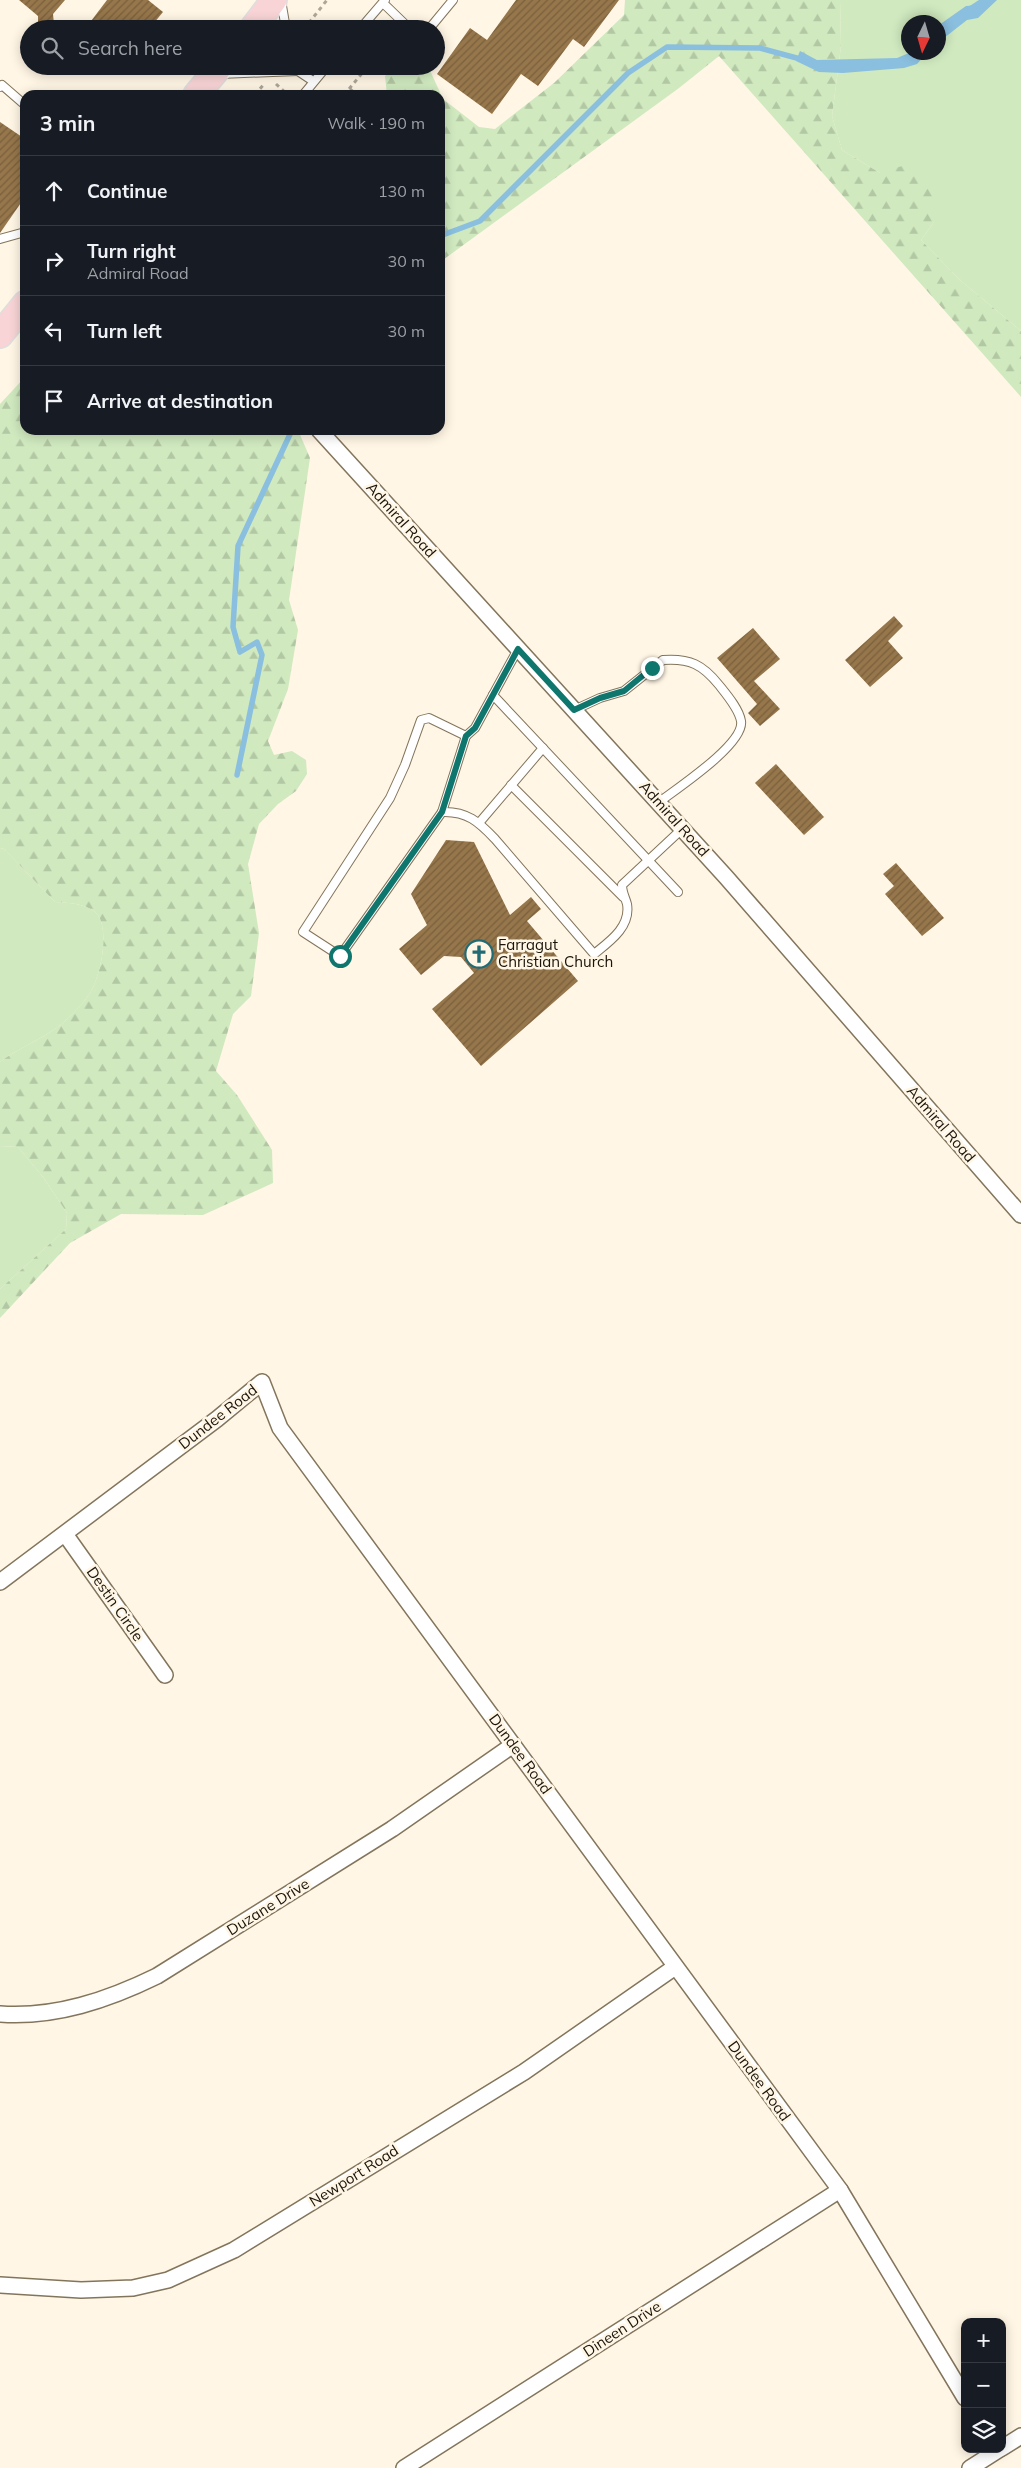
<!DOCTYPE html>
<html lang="en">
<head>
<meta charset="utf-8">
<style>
  :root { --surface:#171b24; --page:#20242c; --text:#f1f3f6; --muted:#9ea1a6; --line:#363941 }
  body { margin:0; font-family:Mulish,sans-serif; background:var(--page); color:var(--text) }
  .controls { position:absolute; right:15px; bottom:15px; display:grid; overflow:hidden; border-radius:10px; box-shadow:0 2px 12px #0003 }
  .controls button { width:45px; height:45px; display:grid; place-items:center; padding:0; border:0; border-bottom:1px solid var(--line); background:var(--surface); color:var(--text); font:25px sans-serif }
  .compass { position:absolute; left:901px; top:15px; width:45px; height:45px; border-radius:50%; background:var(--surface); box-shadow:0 2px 12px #0003; rotate:185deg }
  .stop { position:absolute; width:15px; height:15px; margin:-11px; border:4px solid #0f766e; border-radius:50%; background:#fff }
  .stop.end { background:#0f766e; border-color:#fff; box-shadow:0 1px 5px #0008 }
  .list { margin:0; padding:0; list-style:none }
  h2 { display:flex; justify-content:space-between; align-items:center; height:65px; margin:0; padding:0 20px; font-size:21px }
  h2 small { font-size:16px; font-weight:400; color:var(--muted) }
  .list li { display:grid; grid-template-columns:32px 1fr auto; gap:15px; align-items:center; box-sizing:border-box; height:70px; padding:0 20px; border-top:1px solid var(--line) }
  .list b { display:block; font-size:19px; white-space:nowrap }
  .list p { margin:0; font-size:16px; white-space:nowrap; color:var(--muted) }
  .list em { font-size:16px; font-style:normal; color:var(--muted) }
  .icon { flex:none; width:28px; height:28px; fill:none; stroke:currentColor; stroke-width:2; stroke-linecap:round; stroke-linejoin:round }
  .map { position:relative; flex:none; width:1021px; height:2468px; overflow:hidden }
  .search { position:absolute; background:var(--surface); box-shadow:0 2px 12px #0003; left:20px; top:20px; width:425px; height:55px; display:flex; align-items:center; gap:12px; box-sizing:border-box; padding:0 18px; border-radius:28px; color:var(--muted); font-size:19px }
  .panel { position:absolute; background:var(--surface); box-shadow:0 2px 12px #0003; left:20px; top:90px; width:425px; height:345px; border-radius:15px }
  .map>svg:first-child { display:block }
  .green { fill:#d0e9bf; fill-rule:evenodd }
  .forest { fill:url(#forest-firs) }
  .water { fill:#8abfdf }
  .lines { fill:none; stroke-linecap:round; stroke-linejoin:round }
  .stream { stroke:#8abfdf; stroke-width:5.5 }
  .building { fill:url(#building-hatch) }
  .lane-casing { stroke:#83755c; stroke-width:10 }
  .street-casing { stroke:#83755c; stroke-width:18 }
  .primary-casing { stroke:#dfdedd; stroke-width:28 }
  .path { stroke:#aea697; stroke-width:3; stroke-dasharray:4 4; stroke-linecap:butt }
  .lane { stroke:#fff; stroke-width:8 }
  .street { stroke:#fff; stroke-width:15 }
  .primary { stroke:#f8d4d6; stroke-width:25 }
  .route { stroke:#0f766e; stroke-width:6 }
  .labels { text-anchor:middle; stroke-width:5; stroke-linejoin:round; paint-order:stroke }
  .street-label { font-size:15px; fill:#1a140a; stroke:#fff6e5 }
  .poi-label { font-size:15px; fill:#1a140a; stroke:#fff6e5; text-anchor:start }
</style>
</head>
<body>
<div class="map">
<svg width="1021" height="2468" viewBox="0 0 1021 2468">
  <defs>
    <pattern id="forest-firs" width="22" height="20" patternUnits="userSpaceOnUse" patternTransform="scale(1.25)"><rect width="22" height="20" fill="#d0e9bf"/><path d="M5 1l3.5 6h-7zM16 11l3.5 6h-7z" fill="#b2c7a3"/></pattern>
    <pattern id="building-hatch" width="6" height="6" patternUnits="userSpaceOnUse" patternTransform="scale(1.25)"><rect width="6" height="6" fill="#96764b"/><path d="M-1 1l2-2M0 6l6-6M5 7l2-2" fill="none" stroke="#7a603d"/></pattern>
  </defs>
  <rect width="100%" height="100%" fill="#fff6e5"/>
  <g class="green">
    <path d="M840 0H1021V331L960 280 921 240 934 222 880 173 842 150 832 116 841 46ZM908 22H938V52H908Z"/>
    <path d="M0 848 4 849 55 902C69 903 84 903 95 912 112 926 100 981 88 996 81 1006 69 1018 59 1026 41 1040 18 1048 0 1062Z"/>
    <path d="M0 1146 18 1147 43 1177 67 1213 66 1229 0 1289Z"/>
  </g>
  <g class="forest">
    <path d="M625 0H840L841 46 832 116 842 150 880 173 902 166 934 188V222L921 240 960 280 1021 331V397L719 56 679 88 440 262V95H387L385 76 396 66H428L443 99 479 127 495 129 554 83 624 15Z"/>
    <path d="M25 377V430H298L310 458 289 600 298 630 288 689 268 741 274 755 292 751 306 760 307 774 296 791 278 804 259 824 248 864 259 933 251 996 233 1014 216 1071 237 1095 272 1150 273 1183 203 1215 121 1214 70 1243 0 1318V1289L66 1229 67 1213 43 1177 18 1147 0 1146V1062C18 1048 41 1040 59 1026 69 1018 81 1006 88 996 100 981 112 926 95 912 84 903 69 903 55 902L4 849 0 848V404Z"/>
  </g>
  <g class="water">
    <path d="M982 0H997L978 18 967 20 944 38H939V25L966 6 979 5Z"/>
    <path d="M800 51 817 60 897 58 909 53H927L917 64 904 68 843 73 819 72 796 61Z"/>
  </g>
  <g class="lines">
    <g class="stream">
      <path d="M970 9 984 0"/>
      <path d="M440 236 480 221 628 73 667 47 760 48 804 60"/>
      <path d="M237 775 262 655 257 642 240 652 233 627 238 546 292 430"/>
    </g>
  </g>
  <g class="building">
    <path d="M19 0H65L53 14 54 24 38 25V16Z"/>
    <path d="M107 0H148L163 12 149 29H85Z"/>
    <path d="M516 0H619L584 47 573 39 538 86 521 74 492 114 437 74 470 28 487 40Z"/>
    <path d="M0 122 25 139V197L0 233Z"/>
    <path d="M894 616 903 626 888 641 903 658 870 687 845 660Z"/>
    <path d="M753 628 780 659 754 681 780 709 760 726 748 713 757 704 717 658Z"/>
    <path d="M776 764 824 817 804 835 755 783Z"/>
    <path d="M446 840 474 842 510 915 531 897 541 909 527 921 578 981 481 1066 432 1009 474 973 461 957 444 956 421 975 399 949 427 925 411 894Z"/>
    <path d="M896 863 944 918 922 936 885 894 894 886 883 874Z"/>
  </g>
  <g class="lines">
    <g class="lane-casing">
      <g id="lane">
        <path d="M281 0 286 29"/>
        <path d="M383 3 410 29"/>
        <path d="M360 29 385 0"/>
        <path d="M429 29 453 0"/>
        <path d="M296 67 298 71 313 81"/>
        <path d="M220 74 298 71"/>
        <path d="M0 87 2 85 25 105"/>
        <path d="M303 95 327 66"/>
        <path d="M0 239 25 232"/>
        <path d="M518 649 475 728 466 736 429 718 421 720 405 765 390 798 303 932 340 956 442 812C467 811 479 822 495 839L594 954C609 942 631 927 627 904 625 897 622 892 622 885L682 829"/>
        <path d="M493 695 678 892"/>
        <path d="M574 710 600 698 624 691 663 660C690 658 703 665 719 685 727 695 739 709 741 721 745 744 676 789 658 803"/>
        <path d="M511 785 623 897"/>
        <path d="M442 812 466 736"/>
        <path d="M479 823 543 748"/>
      </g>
    </g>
    <g class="street-casing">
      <g id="street">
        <path d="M319 430 726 877 1021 1215"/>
        <path d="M65 1534 165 1675"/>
        <path d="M0 1582 217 1419 262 1382 280 1428 840 2190 965 2398"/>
        <path d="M0 2014C55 2018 108 2000 157 1976L392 1829 513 1745"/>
        <path d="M0 2285 81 2290 133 2288 168 2280 234 2250 524 2072 675 1967"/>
        <path d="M1002 2448 1021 2436"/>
        <path d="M404 2468 840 2190"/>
        <path d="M970 2468 1000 2449"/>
      </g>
    </g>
    <g class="primary-casing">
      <g id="primary">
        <path d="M252 29 274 0"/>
        <path d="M196 95 220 66"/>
        <path d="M0 335 25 304"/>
      </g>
    </g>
    <g class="path">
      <path d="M304 29 327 0"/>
      <path d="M276 84 288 95"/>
      <path d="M350 89 357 95"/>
      <path d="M255 95 264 84"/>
      <path d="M344 95 368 66"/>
    </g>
    <use href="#lane" class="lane"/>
    <use href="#street" class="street"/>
    <use href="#primary" class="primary"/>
  </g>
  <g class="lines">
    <path class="route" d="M340 956 442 812 466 736 475 728 518 649 574 710 600 698 624 691 652 668"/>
  </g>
  <defs>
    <g id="church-ring" transform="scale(1.4375)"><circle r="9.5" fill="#fff6e5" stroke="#216b75" stroke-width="1.5"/><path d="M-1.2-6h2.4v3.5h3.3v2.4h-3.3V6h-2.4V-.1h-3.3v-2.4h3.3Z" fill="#216b75"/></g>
  </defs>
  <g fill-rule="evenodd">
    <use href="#church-ring" x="479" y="954"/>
  </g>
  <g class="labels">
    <g class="street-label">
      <text transform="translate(401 520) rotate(48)" y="5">Admiral Road</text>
      <text transform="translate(674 819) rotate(48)" y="5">Admiral Road</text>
      <text transform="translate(941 1124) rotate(49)" y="5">Admiral Road</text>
      <text transform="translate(218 1417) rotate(-38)" y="5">Dundee Road</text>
      <text transform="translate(115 1604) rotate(55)" y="5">Destin Circle</text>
      <text transform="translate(520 1754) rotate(54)" y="5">Dundee Road</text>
      <text transform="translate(268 1907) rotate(-32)" y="5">Duzane Drive</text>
      <text transform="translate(759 2081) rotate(54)" y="5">Dundee Road</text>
      <text transform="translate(354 2176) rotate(-32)" y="5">Newport Road</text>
      <text transform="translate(622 2329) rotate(-33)" y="5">Dineen Drive</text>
    </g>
    <g class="poi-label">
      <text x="498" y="950">Farragut<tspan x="498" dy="17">Christian Church</tspan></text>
    </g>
  </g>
</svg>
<div class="controls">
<button>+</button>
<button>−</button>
<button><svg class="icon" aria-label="layers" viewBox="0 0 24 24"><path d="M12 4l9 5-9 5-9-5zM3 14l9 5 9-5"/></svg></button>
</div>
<svg class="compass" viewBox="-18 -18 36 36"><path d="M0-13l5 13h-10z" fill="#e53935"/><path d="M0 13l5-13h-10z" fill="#9ea1a6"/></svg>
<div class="stop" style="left:340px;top:956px"></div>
<div class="stop end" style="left:652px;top:668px"></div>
<div class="search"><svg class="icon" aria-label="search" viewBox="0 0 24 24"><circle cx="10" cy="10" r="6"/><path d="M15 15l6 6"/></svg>Search here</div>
<section class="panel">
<h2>3 min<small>Walk · 190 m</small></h2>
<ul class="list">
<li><svg class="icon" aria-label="ahead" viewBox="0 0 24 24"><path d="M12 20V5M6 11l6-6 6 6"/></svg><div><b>Continue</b></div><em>130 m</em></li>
<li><svg class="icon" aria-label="right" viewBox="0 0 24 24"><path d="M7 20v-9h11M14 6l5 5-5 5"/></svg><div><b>Turn right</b><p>Admiral Road</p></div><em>30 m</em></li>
<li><svg class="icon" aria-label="left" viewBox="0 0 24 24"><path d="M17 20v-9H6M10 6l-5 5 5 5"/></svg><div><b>Turn left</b></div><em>30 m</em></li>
<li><svg class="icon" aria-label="arrive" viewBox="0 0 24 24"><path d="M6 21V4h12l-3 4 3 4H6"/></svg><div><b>Arrive at destination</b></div></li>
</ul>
</section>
</div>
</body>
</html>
